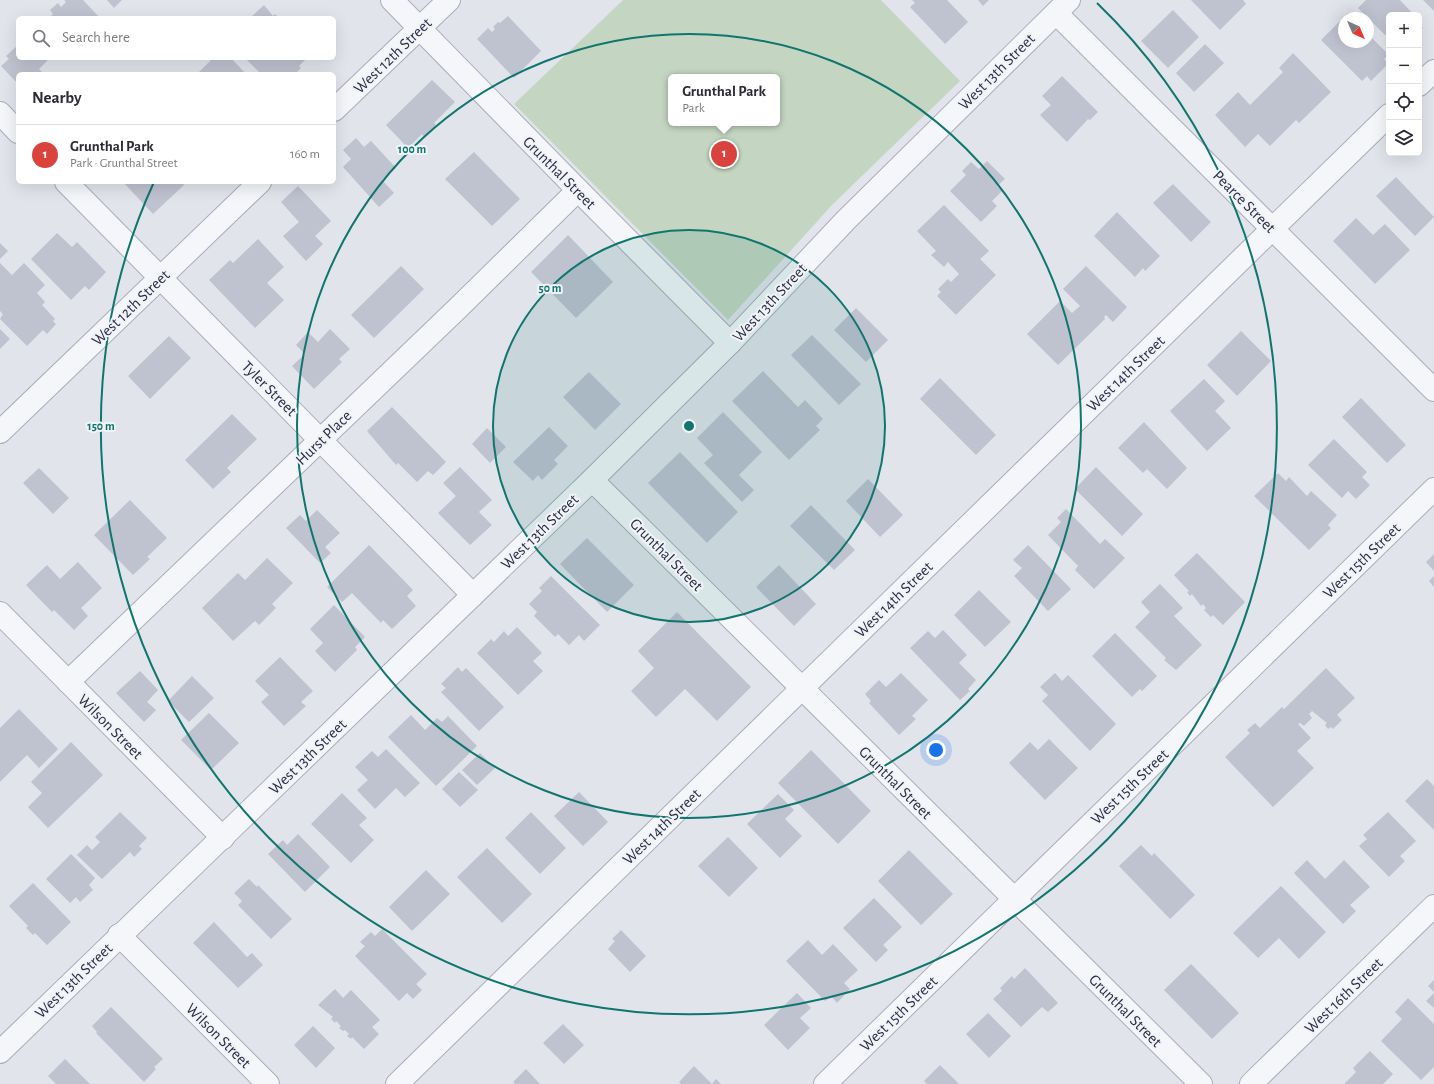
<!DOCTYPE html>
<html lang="en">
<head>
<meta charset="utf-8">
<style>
  :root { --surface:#fff; --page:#f7f7f7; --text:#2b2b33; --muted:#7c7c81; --line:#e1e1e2; --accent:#da433d }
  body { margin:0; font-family:"Alegreya Sans",sans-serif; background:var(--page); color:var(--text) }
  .controls { position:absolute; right:12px; top:12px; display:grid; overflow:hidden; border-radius:6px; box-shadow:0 4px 16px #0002 }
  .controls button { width:36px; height:36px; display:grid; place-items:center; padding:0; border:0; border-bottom:1px solid var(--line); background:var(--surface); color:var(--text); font:20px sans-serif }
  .compass { position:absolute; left:1338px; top:12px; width:36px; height:36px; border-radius:50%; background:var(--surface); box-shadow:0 4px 16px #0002; rotate:136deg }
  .you { position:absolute; left:936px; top:750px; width:14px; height:14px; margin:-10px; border:3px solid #fff; border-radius:50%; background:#1a73e8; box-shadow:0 0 0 6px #1a73e833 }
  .badge { display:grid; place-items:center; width:26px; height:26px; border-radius:50%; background:var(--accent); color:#fff; font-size:13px; font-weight:700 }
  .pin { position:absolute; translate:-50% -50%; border:2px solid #fff; box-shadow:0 1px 4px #0006 }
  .popup { position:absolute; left:668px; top:74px; width:112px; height:52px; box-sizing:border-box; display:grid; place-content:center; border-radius:6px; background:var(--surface); filter:drop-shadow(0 1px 3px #0005); font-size:13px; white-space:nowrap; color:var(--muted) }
  .popup b { font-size:15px; color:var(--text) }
  .popup::after { content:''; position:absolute; left:50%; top:100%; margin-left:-8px; border:8px solid transparent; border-top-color:var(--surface) }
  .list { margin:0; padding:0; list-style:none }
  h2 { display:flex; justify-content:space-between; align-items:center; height:52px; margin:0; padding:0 16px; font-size:17px }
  h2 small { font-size:13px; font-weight:400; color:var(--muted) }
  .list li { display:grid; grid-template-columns:26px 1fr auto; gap:12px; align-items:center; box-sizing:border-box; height:60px; padding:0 16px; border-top:1px solid var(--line) }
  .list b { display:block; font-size:15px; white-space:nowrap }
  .list p { margin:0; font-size:13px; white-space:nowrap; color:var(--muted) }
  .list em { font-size:13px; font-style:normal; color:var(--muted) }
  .icon { flex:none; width:22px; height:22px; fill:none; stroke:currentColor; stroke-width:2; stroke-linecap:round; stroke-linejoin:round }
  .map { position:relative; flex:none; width:1434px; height:1084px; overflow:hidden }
  .search { position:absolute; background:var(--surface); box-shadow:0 4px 16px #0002; left:16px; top:16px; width:320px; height:44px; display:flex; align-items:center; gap:10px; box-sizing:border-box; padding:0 14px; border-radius:6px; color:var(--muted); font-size:15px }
  .panel { position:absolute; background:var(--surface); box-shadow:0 4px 16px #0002; left:16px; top:72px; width:320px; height:112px; border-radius:6px }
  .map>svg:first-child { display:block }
  .green { fill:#c4d6c2; fill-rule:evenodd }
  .building { fill:#bfc2cf }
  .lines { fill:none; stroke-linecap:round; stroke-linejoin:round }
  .minor-casing { stroke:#aaadba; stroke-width:24 }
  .minor { stroke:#f5f6f9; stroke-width:22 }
  .ring { fill:none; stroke:#0f766e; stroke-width:2 }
  .labels { text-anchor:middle; stroke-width:4; stroke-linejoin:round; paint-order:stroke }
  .street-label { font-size:16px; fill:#282d45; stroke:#f2f3f8 }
  .centre { fill:#0f766e; stroke:#f2f3f8; stroke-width:2 }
  .ring-label { font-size:12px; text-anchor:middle; font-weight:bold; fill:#0f766e; stroke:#f2f3f8; stroke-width:4; stroke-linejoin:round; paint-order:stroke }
</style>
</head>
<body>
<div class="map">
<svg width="1434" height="1084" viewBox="0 0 1434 1084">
  <rect width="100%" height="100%" fill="#e2e4ec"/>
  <path class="green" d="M623 0H881L960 81 832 205 728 320 514 104ZM671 77H777V123H671Z"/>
  <g class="building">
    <path d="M64 0H83L100 18H49L53 14 50 10 58 3 61 7 66 2Z"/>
    <path d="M107 0H122L114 8Z"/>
    <path d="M912 0H947L968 22 945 44 910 7 915 3Z"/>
    <path d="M978 0H989L983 6Z"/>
    <path d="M1191 0H1243L1246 4 1220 30Z"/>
    <path d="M1366 0H1400L1414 15H1389V39L1358 8Z"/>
    <path d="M1423 0H1434V11Z"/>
    <path d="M264 5 273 16 275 14 279 18H250Z"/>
    <path d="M1173 10 1199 37 1168 68 1141 41Z"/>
    <path d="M1348 13 1352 18H1344V42H1368V34L1389 55 1384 59 1388 64 1371 81 1367 76 1362 81 1321 40Z"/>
    <path d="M508 16 541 51 514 78 477 39 488 28 492 32 495 29 493 27 498 22 500 23Z"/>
    <path d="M1419 24 1423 28 1419 32Z"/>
    <path d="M1205 44 1224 63 1194 92 1176 73Z"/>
    <path d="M18 45V58H50L39 69 43 73 42 74H18V84L1 66 9 59 6 56Z"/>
    <path d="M1293 53 1331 92 1299 123 1296 120 1270 146 1258 134 1245 147 1215 115 1238 92 1250 105 1283 72 1279 68Z"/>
    <path d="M213 58H231L246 74H201L199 72Z"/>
    <path d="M245 58H307L299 66 301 68 295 74 293 72 291 74H261Z"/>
    <path d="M1062 76 1098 112 1090 120 1088 119 1067 142 1040 115 1051 105 1042 96Z"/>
    <path d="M432 80 455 102 434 123 436 125 424 137 422 134 408 148 386 125Z"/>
    <path d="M356 138 364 147 371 141 396 168 382 180 394 193 379 207 343 167 351 159 343 150Z"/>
    <path d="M474 152 520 199 492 226 445 179Z"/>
    <path d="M987 161 1005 179 997 186 1002 191 992 201 997 206 981 222 950 191 966 175 962 171 971 162 979 169Z"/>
    <path d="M1396 177 1434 217 1415 236 1376 196Z"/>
    <path d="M123 182H182L184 185 153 214Z"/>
    <path d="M1173 184 1211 222 1191 242 1153 203Z"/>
    <path d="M298 186 331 221 315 236 323 244 306 261 283 236 299 222 281 202Z"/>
    <path d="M944 205 989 251 980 259 996 275 956 315 937 296 941 292 938 289 948 279 951 282 959 274 948 262 944 267 931 255 936 251 917 231Z"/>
    <path d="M1117 212 1160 256 1145 271 1143 268 1135 277 1094 236Z"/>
    <path d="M1356 218 1373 235 1385 224 1410 250 1375 284 1333 241Z"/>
    <path d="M57 233 72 247 77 242 106 272 89 290 85 286 71 300 31 259Z"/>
    <path d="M568 235 613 282 576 318 531 272Z"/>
    <path d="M258 239 284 267 267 283 284 300 255 328 209 280 230 260 233 263Z"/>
    <path d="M0 243 8 251 0 259Z"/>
    <path d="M0 263 12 275 24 263 45 285 37 293 45 302 42 305 55 319 53 321 56 324 47 334 43 330 27 346 0 319 3 314 0 311Z"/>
    <path d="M401 266 424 289 374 338 351 315Z"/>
    <path d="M1086 266 1127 307 1113 322 1106 315 1104 317 1105 319 1058 365 1027 334 1060 301 1072 313 1080 306 1063 289Z"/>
    <path d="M856 308 888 340 866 362 834 330Z"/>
    <path d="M0 329 10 339 0 349Z"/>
    <path d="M330 329 350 349 339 359 342 362 314 389 292 366 305 354 296 345 308 332 318 342Z"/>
    <path d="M1241 331 1271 361 1237 396 1207 365Z"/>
    <path d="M812 335 861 384 839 405 791 355Z"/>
    <path d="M169 336 191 358 150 399 128 376Z"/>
    <path d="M763 371 798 407 805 400 823 419 816 426 820 430 789 460 732 401Z"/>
    <path d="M589 372 621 404 595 430 563 397Z"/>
    <path d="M940 378 996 435 976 455 920 399Z"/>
    <path d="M1204 379 1225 401 1215 411 1231 428 1207 451 1170 411Z"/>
    <path d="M1361 398 1406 445 1387 463 1342 417Z"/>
    <path d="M392 407 446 462 433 475 428 471 417 482 398 463 396 465 367 431Z"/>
    <path d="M723 412 762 452 739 475 754 490 742 502 704 463 713 455 697 438Z"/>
    <path d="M232 414 257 439 227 468 231 472 213 489 185 460Z"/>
    <path d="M1144 422 1187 468 1167 489 1147 469 1143 473 1118 448Z"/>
    <path d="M549 427 568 446 554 460 558 464 542 480 538 475 533 481 513 462Z"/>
    <path d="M487 428 506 447 490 463 472 444Z"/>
    <path d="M1334 439 1367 472 1362 477 1370 485 1356 499 1348 491 1342 498 1308 465Z"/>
    <path d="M680 452 738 512 707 543 648 483Z"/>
    <path d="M460 467 492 500 479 512 492 525 470 545 438 513 456 496 443 483Z"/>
    <path d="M1096 467 1143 514 1122 536 1075 489Z"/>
    <path d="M39 468 69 498 53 514 23 483Z"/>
    <path d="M1278 473 1286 481 1289 477 1307 496 1311 491 1337 515 1328 525 1331 528 1309 550 1254 496Z"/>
    <path d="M868 479 903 515 880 537 846 501Z"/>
    <path d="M130 500 167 538 147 557 150 559 133 575 94 535Z"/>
    <path d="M811 505 855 550 834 570 790 526Z"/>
    <path d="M1066 509 1100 544 1105 539 1125 558 1094 589 1075 570 1078 566 1048 535 1061 522 1057 518Z"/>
    <path d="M317 510 340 533 325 547 331 553 320 563 286 528 300 515 306 521Z"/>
    <path d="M587 538 634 585 607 612 560 564Z"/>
    <path d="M369 545 413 590 407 596 416 606 392 629 383 620 381 623 352 593 342 602 327 587Z"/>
    <path d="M1028 545 1071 589 1048 611 1014 576 1022 568 1013 560Z"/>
    <path d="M1197 553 1245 602 1223 625 1213 615 1211 617 1204 610 1206 608 1203 604 1201 606 1192 594 1190 596 1187 592 1189 591 1174 575Z"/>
    <path d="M1434 554V571L1426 562Z"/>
    <path d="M267 558 293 583 272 604 276 608 259 625 255 621 233 641 202 608 238 573 245 580Z"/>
    <path d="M78 562 102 588 81 608 88 616 74 630 54 610 52 612 26 585 47 565 60 579Z"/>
    <path d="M779 565 816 604 794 626 756 587Z"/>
    <path d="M551 576 600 625 584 641 579 635 569 645 558 634 555 637 534 616 537 612 529 604 542 591 539 588Z"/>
    <path d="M1434 576V587L1429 581Z"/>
    <path d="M1160 584 1183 608 1174 616 1202 645 1176 670 1164 660 1166 658 1135 627 1150 612 1141 602Z"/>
    <path d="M979 590 1011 622 985 647 954 615Z"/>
    <path d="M334 605 365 637 355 647 357 650 335 672 315 651 323 643 310 629Z"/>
    <path d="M677 612 751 687 717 721 685 689 656 717 631 691 654 668 638 651Z"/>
    <path d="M517 627 542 653 533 661 543 671 518 695 477 653 491 639 494 642 504 631 508 636Z"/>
    <path d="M943 630 967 655 959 663 976 680 968 689 970 691 960 700 910 648 928 631 935 638Z"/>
    <path d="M1115 633 1157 676 1142 691 1140 689 1132 697 1092 656Z"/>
    <path d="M280 657 313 691 301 702 306 706 284 726 261 702 269 695 255 681Z"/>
    <path d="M458 667 462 672 466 668 504 707 479 731 441 692 446 688 441 684Z"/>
    <path d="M1326 668 1355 698 1337 715 1342 720 1333 729 1331 727 1328 729 1325 725 1327 723 1312 711 1309 714 1312 718 1304 726 1300 723 1298 724 1311 738 1297 751 1314 768 1273 807 1225 757 1250 733 1247 730 1255 723 1260 728 1282 707 1284 709Z"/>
    <path d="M140 671 158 690 147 702 156 710 144 722 116 693Z"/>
    <path d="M901 673 928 700 912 716 916 719 899 735 869 703 871 701 865 694 879 680 886 687Z"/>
    <path d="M1055 673 1062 681 1068 675 1116 724 1090 751 1042 701 1048 695 1040 687Z"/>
    <path d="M192 676 214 698 189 722 168 701Z"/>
    <path d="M19 709 58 749 39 768 27 755 0 782V728Z"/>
    <path d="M209 713 239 743 211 770 181 740Z"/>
    <path d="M411 715 425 730 437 718 442 722 448 716 477 746 436 786 388 737Z"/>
    <path d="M1049 739 1078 768 1045 800 1009 763 1030 742 1038 750Z"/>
    <path d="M71 742 103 775 48 828 28 807 42 793 31 782Z"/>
    <path d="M386 749 420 783 405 797 396 788 375 809 357 790 368 780 355 767 372 751 378 757Z"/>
    <path d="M811 750 871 811 838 844 778 783Z"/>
    <path d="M480 753 495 768 477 785 462 770Z"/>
    <path d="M459 772 478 790 460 807 442 789Z"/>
    <path d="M1427 779 1434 786V830L1405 801Z"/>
    <path d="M579 792 608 822 583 846 554 816Z"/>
    <path d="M342 793 367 818 359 825 374 840 351 863 311 824Z"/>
    <path d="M778 794 794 810 785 819 802 836 780 858 747 824Z"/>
    <path d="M120 812 147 838 139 846 142 849 134 857 130 852 102 879 77 855 87 845 92 850 100 842 95 837Z"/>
    <path d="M531 812 566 848 540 874 505 838Z"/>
    <path d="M1388 812 1416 841 1400 856 1405 861 1389 877 1359 846 1367 839 1363 835Z"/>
    <path d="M298 834 330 867 305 892 268 854 283 840 287 845Z"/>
    <path d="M728 837 758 868 729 897 698 866Z"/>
    <path d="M1141 845 1152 856 1154 853 1195 895 1170 919 1119 866Z"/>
    <path d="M487 848 532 894 502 923 457 877Z"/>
    <path d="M909 850 953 894 921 925 878 881Z"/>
    <path d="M71 854 95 878 89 885 93 890 80 902 76 897 70 903 46 879Z"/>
    <path d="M1307 860 1325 879 1344 860 1370 887 1350 905 1356 911 1343 924 1294 873Z"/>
    <path d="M426 870 450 894 412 931 389 907Z"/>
    <path d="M249 879 257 887 258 885 292 919 271 939 238 905 242 901 234 893Z"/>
    <path d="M33 883 71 922 47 945 35 933 33 935 26 928 28 926 9 906Z"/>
    <path d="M1281 886 1326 932 1299 959 1279 938 1258 958 1233 933Z"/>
    <path d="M874 898 902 927 883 945 888 950 876 962 843 928Z"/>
    <path d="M214 922 247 957 252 953 263 965 238 988 193 943Z"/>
    <path d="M382 929 427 974 416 984 422 990 413 999 407 993 399 1001 355 956 365 946 360 942 371 932 375 936Z"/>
    <path d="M621 930 646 956 630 972 608 949 615 941 612 939Z"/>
    <path d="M808 940 822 955 833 944 858 970 844 983 850 989 837 1003 831 996 825 1001 786 961Z"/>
    <path d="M1191 964 1239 1013 1212 1039 1164 990Z"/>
    <path d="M1025 968 1058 1003 1048 1012 1042 1007 1021 1027 993 999 1002 991 1000 988 1012 976 1014 979Z"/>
    <path d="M1434 980V992L1428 986Z"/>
    <path d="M335 989 343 998 351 990 380 1020 372 1027 379 1034 364 1049 352 1037 351 1039 347 1036 349 1034 345 1030 343 1031 339 1028 341 1026 336 1021 335 1023 331 1019 333 1017 318 1005Z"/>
    <path d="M797 993 811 1008 800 1018 810 1028 788 1050 764 1025Z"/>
    <path d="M1434 993V1008L1426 1001Z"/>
    <path d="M1408 998 1434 1024V1067L1421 1080 1381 1041 1402 1019 1395 1012Z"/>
    <path d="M111 1007 163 1059 154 1067 156 1069 144 1082 96 1033 97 1032 92 1026Z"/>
    <path d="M988 1013 1011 1036 989 1058 966 1034Z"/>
    <path d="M563 1024 584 1045 564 1064 543 1043Z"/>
    <path d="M313 1026 335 1048 316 1068 294 1045Z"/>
    <path d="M1370 1051 1393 1074 1383 1084H1344L1356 1072 1353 1068Z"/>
    <path d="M65 1059 90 1084H56L48 1076Z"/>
    <path d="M940 1065 959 1084H927L924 1081Z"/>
    <path d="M694 1066 712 1084 716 1079 721 1084H681L679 1082Z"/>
    <path d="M526 1069 540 1084H515L513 1082Z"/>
  </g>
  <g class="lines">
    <g class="minor-casing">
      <g id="minor">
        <path d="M392 0 578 190 730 343"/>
        <path d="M1056 13 1434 390"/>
        <path d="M1419 85 1434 71"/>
        <path d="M334 110 449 0"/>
        <path d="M0 113 18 132"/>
        <path d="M66 182 473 595"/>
        <path d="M0 432 260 182"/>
        <path d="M592 480 1201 1084"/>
        <path d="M0 613 223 838"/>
        <path d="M68 682 458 308 578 190"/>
        <path d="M119 935 268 1084"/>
        <path d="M0 1052 592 480 730 343 846 220 1069 0"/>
        <path d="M397 1084 1389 115"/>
        <path d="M825 1084 1434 489"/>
        <path d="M1251 1084 1434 906"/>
      </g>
    </g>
    <use href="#minor" class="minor"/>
  </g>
  <circle cx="689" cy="426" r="196" fill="#0f766e" fill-opacity=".12"/>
  <g class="ring">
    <circle cx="689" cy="426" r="196"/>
    <circle cx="689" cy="426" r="392"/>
    <path d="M1097 3A588 588 0 1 1 154 182"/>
  </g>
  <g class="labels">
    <g class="street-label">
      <text transform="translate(392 55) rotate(-44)" y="6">West 12th Street</text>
      <text transform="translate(996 71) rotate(-45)" y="6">West 13th Street</text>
      <text transform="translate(560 172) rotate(45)" y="6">Grunthal Street</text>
      <text transform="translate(1245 201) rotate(45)" y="6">Pearce Street</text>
      <text transform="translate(769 302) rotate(-47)" y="6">West 13th Street</text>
      <text transform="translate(130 307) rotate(-44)" y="6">West 12th Street</text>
      <text transform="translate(1125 373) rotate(-44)" y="6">West 14th Street</text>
      <text transform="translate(270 388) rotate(45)" y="6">Tyler Street</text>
      <text transform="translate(323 437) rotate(-44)" y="6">Hurst Place</text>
      <text transform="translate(539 531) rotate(-44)" y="6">West 13th Street</text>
      <text transform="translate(667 554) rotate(45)" y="6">Grunthal Street</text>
      <text transform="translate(1361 560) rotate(-44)" y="6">West 15th Street</text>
      <text transform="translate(893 599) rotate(-44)" y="6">West 14th Street</text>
      <text transform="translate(111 726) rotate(45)" y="6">Wilson Street</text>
      <text transform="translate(307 756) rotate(-44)" y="6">West 13th Street</text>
      <text transform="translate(896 782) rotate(45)" y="6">Grunthal Street</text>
      <text transform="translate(1129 786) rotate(-44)" y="6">West 15th Street</text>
      <text transform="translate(661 826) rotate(-44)" y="6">West 14th Street</text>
      <text transform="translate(73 980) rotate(-44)" y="6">West 13th Street</text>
      <text transform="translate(1343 995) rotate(-44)" y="6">West 16th Street</text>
      <text transform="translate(1126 1010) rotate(45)" y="6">Grunthal Street</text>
      <text transform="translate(898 1013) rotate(-44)" y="6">West 15th Street</text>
      <text transform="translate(219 1035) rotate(45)" y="6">Wilson Street</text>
    </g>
  </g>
  <circle cx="689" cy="426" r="6" class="centre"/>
  <g class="ring-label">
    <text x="412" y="153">100 m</text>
    <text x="550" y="292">50 m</text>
    <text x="101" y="430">150 m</text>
  </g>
</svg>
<div class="controls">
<button>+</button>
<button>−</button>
<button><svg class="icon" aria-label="locate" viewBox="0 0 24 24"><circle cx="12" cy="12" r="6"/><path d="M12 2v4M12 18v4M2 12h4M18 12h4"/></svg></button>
<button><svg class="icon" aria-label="layers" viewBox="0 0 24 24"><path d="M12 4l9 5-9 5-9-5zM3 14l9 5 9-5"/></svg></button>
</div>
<svg class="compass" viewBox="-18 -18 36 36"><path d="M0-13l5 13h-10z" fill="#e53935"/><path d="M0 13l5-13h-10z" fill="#7c7c81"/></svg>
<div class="you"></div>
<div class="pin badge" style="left:724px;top:154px">1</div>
<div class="popup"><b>Grunthal Park</b>Park</div>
<div class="search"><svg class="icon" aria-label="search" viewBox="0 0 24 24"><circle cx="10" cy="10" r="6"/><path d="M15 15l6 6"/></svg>Search here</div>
<section class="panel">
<h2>Nearby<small></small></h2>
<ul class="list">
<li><span class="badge">1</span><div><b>Grunthal Park</b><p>Park · Grunthal Street</p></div><em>160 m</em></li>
</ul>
</section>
</div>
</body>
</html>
